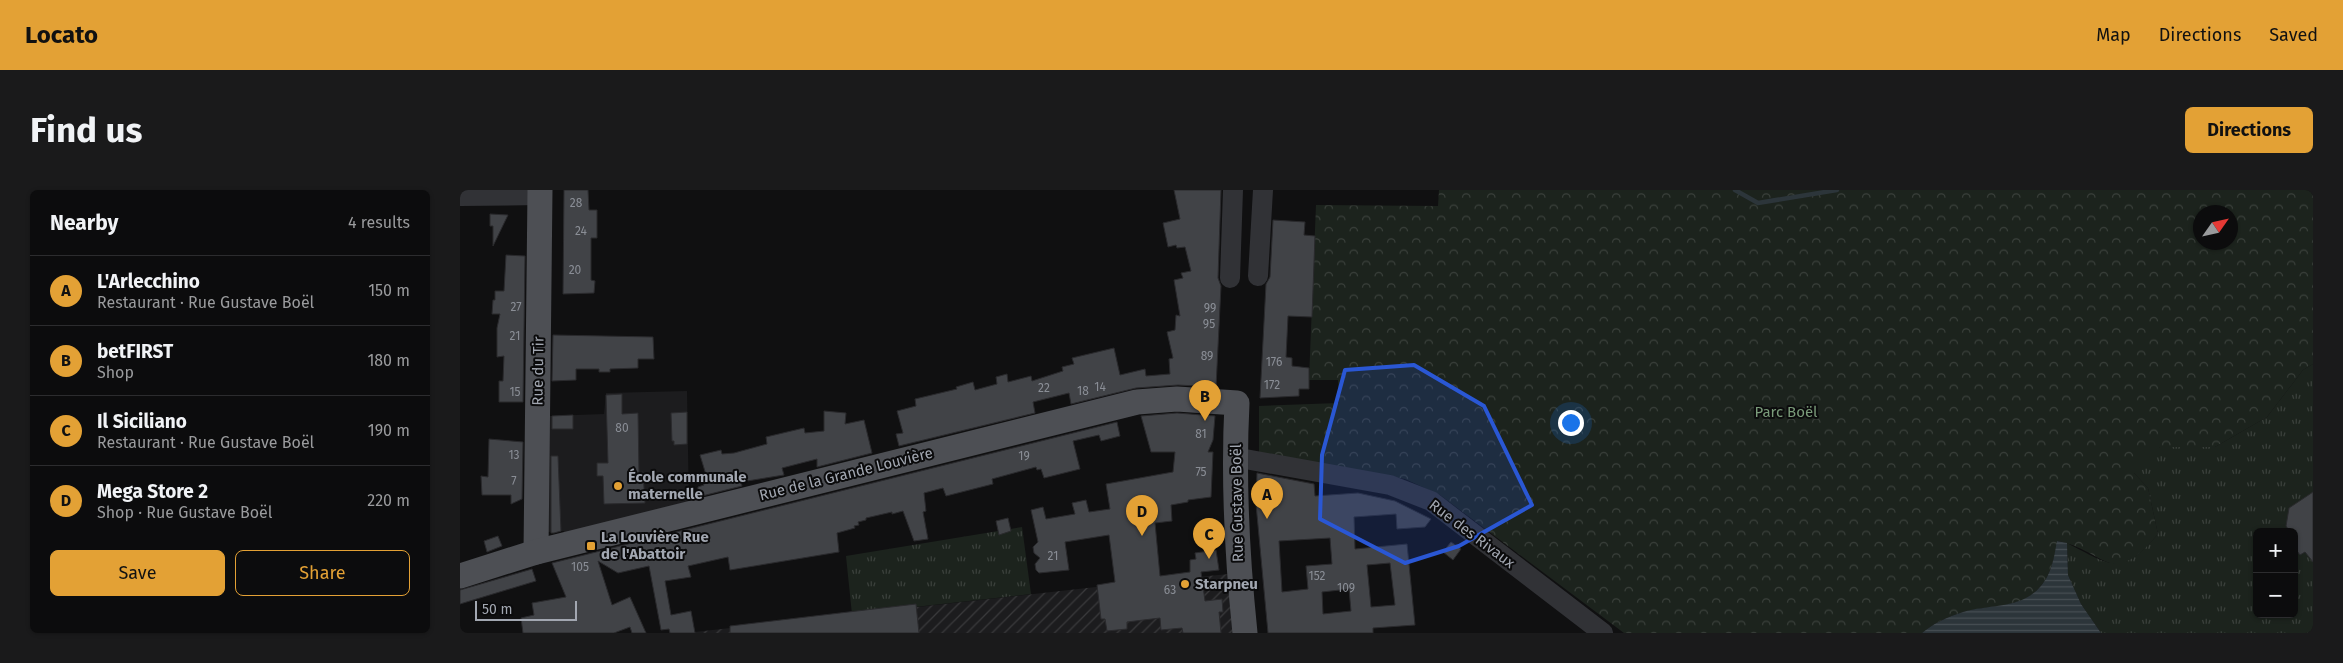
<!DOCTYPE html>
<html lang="en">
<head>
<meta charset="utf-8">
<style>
  :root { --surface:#0c0c0d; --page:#1a1a1b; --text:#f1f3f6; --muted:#9a9b9d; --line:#2c2c2e; --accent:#e3a135 }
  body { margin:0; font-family:"Fira Sans",sans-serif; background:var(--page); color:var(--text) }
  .controls { position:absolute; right:15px; bottom:15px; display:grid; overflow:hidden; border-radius:8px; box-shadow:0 1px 4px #0004 }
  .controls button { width:45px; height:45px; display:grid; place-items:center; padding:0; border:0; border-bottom:1px solid var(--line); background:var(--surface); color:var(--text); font:25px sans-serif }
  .compass { position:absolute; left:1733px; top:15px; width:45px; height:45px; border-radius:50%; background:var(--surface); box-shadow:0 1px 4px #0004; rotate:56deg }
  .scale { position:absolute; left:15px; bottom:12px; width:102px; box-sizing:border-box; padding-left:5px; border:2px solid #a2a7b1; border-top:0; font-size:14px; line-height:18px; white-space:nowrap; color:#a2a7b1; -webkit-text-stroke:4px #0b0b0c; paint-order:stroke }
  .you { position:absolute; left:1110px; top:232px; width:18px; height:18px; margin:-12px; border:4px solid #fff; border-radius:50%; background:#1a73e8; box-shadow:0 0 0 8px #1a73e833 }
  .badge { display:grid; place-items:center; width:32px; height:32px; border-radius:50%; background:var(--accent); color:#111; font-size:16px; font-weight:700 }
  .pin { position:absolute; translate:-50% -41px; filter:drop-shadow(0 1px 2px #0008) }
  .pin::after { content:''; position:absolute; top:26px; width:18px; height:15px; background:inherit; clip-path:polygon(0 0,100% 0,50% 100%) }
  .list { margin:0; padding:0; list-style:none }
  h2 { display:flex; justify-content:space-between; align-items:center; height:65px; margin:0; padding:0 20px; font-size:21px }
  h2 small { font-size:16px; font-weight:400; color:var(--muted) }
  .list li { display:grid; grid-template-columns:32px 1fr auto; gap:15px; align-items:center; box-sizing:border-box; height:70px; padding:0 20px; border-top:1px solid var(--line) }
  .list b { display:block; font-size:19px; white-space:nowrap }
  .list p { margin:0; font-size:16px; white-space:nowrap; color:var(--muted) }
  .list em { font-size:16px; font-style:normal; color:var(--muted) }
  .actions { display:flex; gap:10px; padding:15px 20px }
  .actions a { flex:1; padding:11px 0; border:1px solid var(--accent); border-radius:8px; text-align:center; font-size:18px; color:var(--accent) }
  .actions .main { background:var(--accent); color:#111 }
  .map { position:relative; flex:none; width:1853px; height:443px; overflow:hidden; border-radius:8px }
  header { display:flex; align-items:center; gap:30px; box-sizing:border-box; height:70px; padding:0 25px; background:var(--accent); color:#111 }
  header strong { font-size:24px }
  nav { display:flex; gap:28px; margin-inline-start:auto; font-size:18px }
  .intro { display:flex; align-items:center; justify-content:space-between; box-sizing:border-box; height:120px; padding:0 30px }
  h1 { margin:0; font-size:35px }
  .button { padding:12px 22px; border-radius:8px; background:var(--accent); color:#111; font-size:18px; font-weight:700 }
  main { display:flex; gap:30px; padding:0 30px }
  aside { flex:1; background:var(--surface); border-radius:8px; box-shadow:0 1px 4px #0004 }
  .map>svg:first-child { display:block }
  .built { fill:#1c1c1e }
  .industrial { fill:url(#industrial-furrows) }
  .forest { fill:url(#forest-crowns); fill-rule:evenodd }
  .park { fill:url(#park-tufts); fill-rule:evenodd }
  .water { fill:url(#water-rules) }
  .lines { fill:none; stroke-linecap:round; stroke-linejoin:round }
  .stream { stroke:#2c353a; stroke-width:4.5 }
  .building { fill:#414347; stroke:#2a2a2d; fill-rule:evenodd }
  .minor { stroke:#313236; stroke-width:20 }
  .major { stroke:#4d4f54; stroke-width:25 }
  .marked { fill:#2a57d4; fill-opacity:0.2; stroke:#2a57d4; stroke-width:4; stroke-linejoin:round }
  .poi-dot { fill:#e3a135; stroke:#0b0b0c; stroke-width:2 }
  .labels { text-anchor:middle; stroke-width:4; stroke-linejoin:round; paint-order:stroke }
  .number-label { font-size:12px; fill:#8a8e96 }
  .street-label { font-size:15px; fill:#a2a7b1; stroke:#0b0b0c }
  .park-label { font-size:15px; fill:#7a9b7a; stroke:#0b0b0c }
  .poi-label { font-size:15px; font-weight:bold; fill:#a2a7b1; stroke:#0b0b0c; text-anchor:start }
</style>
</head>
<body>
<header>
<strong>Locato</strong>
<nav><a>Map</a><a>Directions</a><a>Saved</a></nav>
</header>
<div class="intro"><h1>Find us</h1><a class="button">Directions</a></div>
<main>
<aside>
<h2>Nearby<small>4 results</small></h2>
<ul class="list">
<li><span class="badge">A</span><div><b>L'Arlecchino</b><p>Restaurant · Rue Gustave Boël</p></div><em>150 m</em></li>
<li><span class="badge">B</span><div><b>betFIRST</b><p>Shop</p></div><em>180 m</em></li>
<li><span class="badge">C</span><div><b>Il Siciliano</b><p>Restaurant · Rue Gustave Boël</p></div><em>190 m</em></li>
<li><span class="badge">D</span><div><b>Mega Store 2</b><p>Shop · Rue Gustave Boël</p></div><em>220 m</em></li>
</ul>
<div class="actions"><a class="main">Save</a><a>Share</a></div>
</aside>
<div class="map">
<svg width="1853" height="443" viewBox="0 0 1853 443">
  <defs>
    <pattern id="industrial-furrows" width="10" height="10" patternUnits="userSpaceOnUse" patternTransform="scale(1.25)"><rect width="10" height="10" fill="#1c1c1e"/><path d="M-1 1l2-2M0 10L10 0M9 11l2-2" fill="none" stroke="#3a3a3c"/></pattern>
    <pattern id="forest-crowns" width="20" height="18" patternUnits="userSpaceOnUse" patternTransform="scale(1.25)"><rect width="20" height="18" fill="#1c231d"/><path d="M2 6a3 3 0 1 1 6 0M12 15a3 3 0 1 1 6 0" fill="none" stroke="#3a403b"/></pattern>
    <pattern id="park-tufts" width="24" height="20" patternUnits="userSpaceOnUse" patternTransform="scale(1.25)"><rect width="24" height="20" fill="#1c231d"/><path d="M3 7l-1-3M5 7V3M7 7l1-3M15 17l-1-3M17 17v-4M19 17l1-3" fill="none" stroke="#3a403b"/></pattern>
    <pattern id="water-rules" width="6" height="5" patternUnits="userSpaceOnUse" patternTransform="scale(1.25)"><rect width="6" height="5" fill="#2c353a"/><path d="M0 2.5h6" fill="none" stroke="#474f54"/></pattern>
  </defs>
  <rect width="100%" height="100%" fill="#101011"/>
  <path class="built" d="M227 201 229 318 102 349 104 341 88 342 89 226 144 224 146 203Z"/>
  <path class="industrial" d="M779 383 785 443H226L636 397Z"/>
  <path class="forest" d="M979 0H1853V174L1843 180 1807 227 1755 257H1700L1674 283 1688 298 1698 344C1651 401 1647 361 1598 351 1595 362 1593 375 1588 385 1570 421 1535 413 1503 422 1487 427 1474 433 1462 443H1164L980 305 945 289 799 263V216L879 213 878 190H849L856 15 978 16ZM1740 22H1770V52H1740Z"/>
  <g class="park">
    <path d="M1853 174V443H1641L1621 414 1608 385 1607 353C1651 376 1662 387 1698 344L1688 298 1674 283 1675 271 1700 257H1755L1807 227 1843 180ZM1797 342H1834V424H1797Z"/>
    <path d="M562 337 571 404 392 424 386 366Z"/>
  </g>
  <path class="water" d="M1597 351 1607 353 1608 385 1621 414 1641 443H1462C1474 433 1487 427 1503 422 1534 413 1570 421 1588 385 1593 375 1595 362 1597 351Z"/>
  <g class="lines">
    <path class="stream" d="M1275 0 1298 13 1377 0"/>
  </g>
  <g class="building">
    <path d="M104 0H128L129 20H137V48H131V90L135 91 134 103 103 104Z"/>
    <path d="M714 0H761L758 88 761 96 756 197 718 195 676 198 611 214 609 203 573 212 575 223 439 256 436 244 443 243 437 221 456 216 455 209 497 199 496 197 513 192 515 200 537 194 536 187 547 184 548 192 571 186 572 191 603 181 602 177 614 174 612 168 654 158 660 185 685 179 686 186 710 184 709 169 713 168 707 142 715 140 716 125 720 126 714 90 723 88 721 83 731 81 725 57 717 58 716 55 708 57 703 33 720 29Z"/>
    <path d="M30 24 48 25 33 56V36H30Z"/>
    <path d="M813 30 845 32 844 45 855 46 852 127 828 126 826 167 832 168V176L849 178V199H839V206L800 208 806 94 810 87Z"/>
    <path d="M46 65 65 66 63 212H39V191H43L44 166 37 167V138L40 124H32L33 110H35V101H44Z"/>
    <path d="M93 145 193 147 194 169H178V178L150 179V182H139V179H116V190L92 191Z"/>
    <path d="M162 204V224L178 223 179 283 183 282 185 313 144 314 143 286H137V273H148L146 205Z"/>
    <path d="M364 221 386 223 385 234 404 230 412 263 357 277V269L322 278 324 285 281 292 282 296 238 307V297L244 295 242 290 247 288 240 265 261 260 262 264 274 263 307 254 306 247 344 238 345 243 364 241Z"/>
    <path d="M227 222V254L214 255V251H212L211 223Z"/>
    <path d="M717 223 755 226 753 250 748 262H753L751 307 728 310V312L711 315 712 331 695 333 700 386 730 382V370L736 369 735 363 756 360 759 380 741 382 745 411 762 409 763 422H759L761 443H723L722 438 701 440 700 428 667 432V439L647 441 645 429H641L637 395 655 392 649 345 605 352 609 380 579 383 576 380 575 374 580 368 574 363 573 357 578 352 571 320 583 317 586 329 615 324 612 313 626 310 629 322 650 319 646 294 713 282 715 262H691L681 226Z"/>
    <path d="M113 225V239H92V226Z"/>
    <path d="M657 232 660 246 641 251 639 245 613 251 620 279 584 288 581 279 577 280 576 277 532 289 533 294 486 306 483 298 464 303 466 321 463 322 468 349 454 351 443 321 432 324V322L406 328V330L398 332 399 335 394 336 395 338 377 343 379 362 270 380 268 367 228 376 231 387 205 391 211 425 231 421 235 443H210L209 439 201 440 189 376 158 383 138 371 152 415 170 407 186 443H172L170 437 154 443H63L61 428 74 425 72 413 106 407 92 373Z"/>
    <path d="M29 249 63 252 62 309 51 314V305H22L21 286 28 287Z"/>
    <path d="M91 266H98L101 341 94 343H91Z"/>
    <path d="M797 283 854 294 855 306 898 303 935 311 971 329 965 337 937 339 936 324 894 327 895 359 947 354 955 435 913 438V443H808L796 314ZM870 348 872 374 846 376 848 399 822 402 819 351ZM930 373 935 415 911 417 907 375ZM889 399 891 421 863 424 862 402Z"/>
    <path d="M1853 302V372L1845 362 1840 365 1834 357V342H1830L1826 336 1829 318Z"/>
    <path d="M548 328 551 341 539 345 536 331Z"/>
    <path d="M38 346 42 356 27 362 24 351Z"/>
    <path d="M991 352 1001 359 993 370 983 362Z"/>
    <path d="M72 379 76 391 0 414V400Z"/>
    <path d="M456 414 459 443H270V436Z"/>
  </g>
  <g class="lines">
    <g class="minor">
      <path d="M0 6 80 5"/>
      <path d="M798 86 803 0"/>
      <path d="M770 88 773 0"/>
      <path d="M774 267 930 295 971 311 1143 443"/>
    </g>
    <g class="major">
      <path d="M76 362 80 0"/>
      <path d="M0 386 76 362 677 212 717 209 777 213C773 290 777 366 785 443"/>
    </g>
  </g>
  <path class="marked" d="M954 175 1024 216 1072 315 999 356 945 373 860 329 862 265 885 180Z"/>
  <g class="poi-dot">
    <circle cx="158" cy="296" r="5"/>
    <rect x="126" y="351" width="10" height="10" rx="2.5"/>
    <circle cx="725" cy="394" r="5"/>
  </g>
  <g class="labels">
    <g class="number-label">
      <text x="116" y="17">28</text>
      <text x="121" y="45">24</text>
      <text x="115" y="84">20</text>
      <text x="56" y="121">27</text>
      <text x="750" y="122">99</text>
      <text x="749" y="138">95</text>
      <text x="55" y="150">21</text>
      <text x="747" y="170">89</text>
      <text x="814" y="176">176</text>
      <text x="812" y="199">172</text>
      <text x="640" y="201">14</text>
      <text x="584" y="202">22</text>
      <text x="623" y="205">18</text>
      <text x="55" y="206">15</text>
      <text x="162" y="242">80</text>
      <text x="741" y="248">81</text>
      <text x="54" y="269">13</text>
      <text x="564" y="270">19</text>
      <text x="741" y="286">75</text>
      <text x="54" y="295">7</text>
      <text x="593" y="370">21</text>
      <text x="120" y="381">105</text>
      <text x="857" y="390">152</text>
      <text x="886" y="402">109</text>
      <text x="710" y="404">63</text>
    </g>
    <g class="street-label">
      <text transform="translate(78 181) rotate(-89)" y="5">Rue du Tir</text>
      <text transform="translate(386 284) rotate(-14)" y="5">Rue de la Grande Louvière</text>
      <text transform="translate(777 313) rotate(-91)" y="5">Rue Gustave Boël</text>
      <text transform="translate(1012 344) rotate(37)" y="5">Rue des Rivaux</text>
    </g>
    <g class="park-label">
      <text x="1326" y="227">Parc Boël</text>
    </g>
    <g class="poi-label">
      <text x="168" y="292">École communale<tspan x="168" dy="17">maternelle</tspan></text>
      <text x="141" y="352">La Louvière Rue<tspan x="141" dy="17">de l'Abattoir</tspan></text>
      <text x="735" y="399">Starpneu</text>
    </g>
  </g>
</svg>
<div class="controls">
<button>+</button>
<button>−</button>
</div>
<svg class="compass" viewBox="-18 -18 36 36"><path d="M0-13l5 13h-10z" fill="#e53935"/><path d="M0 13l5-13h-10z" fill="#9a9b9d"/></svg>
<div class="scale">50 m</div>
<div class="you"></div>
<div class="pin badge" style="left:807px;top:329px">A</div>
<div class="pin badge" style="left:745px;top:231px">B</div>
<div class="pin badge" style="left:749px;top:369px">C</div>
<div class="pin badge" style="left:682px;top:346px">D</div>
</div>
</main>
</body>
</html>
